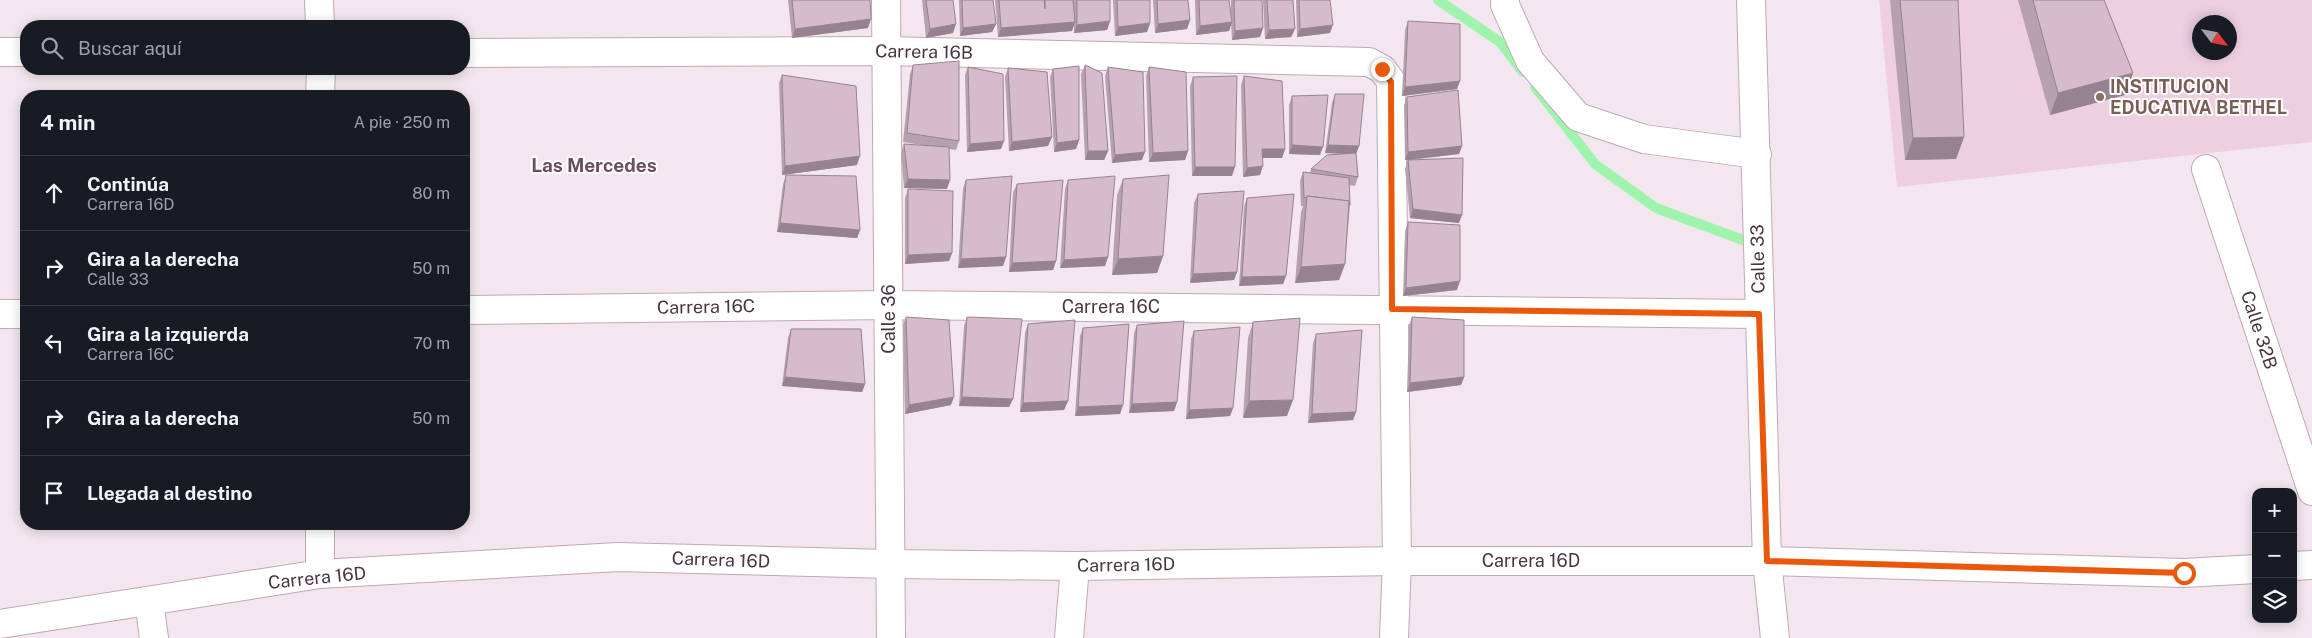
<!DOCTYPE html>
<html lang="es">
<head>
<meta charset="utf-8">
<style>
  :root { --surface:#171b24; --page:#242831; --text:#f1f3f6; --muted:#9ea1a6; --line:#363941 }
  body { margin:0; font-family:"Public Sans",sans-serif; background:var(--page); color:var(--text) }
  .controls { position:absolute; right:15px; bottom:15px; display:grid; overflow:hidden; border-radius:10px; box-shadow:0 2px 12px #0003 }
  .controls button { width:45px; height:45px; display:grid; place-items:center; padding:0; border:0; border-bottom:1px solid var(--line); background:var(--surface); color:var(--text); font:25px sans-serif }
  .compass { position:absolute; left:2192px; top:15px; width:45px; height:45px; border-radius:50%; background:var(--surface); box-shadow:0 2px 12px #0003; rotate:122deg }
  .stop { position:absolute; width:15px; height:15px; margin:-11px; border:4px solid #ea580c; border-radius:50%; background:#fff }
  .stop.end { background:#ea580c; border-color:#fff; box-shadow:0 1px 5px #0008 }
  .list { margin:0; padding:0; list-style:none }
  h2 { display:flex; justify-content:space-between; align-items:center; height:65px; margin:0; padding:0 20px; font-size:21px }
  h2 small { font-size:16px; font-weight:400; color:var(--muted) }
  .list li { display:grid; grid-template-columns:32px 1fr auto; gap:15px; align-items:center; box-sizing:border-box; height:75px; padding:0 20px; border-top:1px solid var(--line) }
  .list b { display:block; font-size:19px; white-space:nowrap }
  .list p { margin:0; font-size:16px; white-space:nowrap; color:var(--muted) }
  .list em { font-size:16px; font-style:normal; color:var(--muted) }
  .icon { flex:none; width:28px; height:28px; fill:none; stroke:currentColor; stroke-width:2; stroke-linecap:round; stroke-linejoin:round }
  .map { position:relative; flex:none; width:2312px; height:638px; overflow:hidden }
  .search { position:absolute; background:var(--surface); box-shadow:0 2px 12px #0003; left:20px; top:20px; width:450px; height:55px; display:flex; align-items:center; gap:12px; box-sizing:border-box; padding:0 18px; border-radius:20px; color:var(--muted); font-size:19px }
  .panel { position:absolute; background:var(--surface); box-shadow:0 2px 12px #0003; left:20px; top:90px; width:450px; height:440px; border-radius:20px }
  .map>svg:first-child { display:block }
  .education { fill:#eecfdf; fill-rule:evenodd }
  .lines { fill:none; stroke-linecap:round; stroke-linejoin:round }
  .stream { stroke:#9ff4ad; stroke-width:10 }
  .minor-casing { stroke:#c0a8b7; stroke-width:30 }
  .minor { stroke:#fff; stroke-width:28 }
  .wall { fill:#b8a1af }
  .shaded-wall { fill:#96838f }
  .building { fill:#d6bbcc; stroke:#96838f }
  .route { stroke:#ea580c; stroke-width:6 }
  .education-dot { fill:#8d6e63; stroke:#fff; stroke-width:2 }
  .labels { text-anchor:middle; stroke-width:4; stroke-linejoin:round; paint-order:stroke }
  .street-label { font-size:18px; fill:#473541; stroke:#fff }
  .education-label { font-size:18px; font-weight:bold; fill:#785e54; stroke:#fff; text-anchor:start }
  .neighbourhood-label { font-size:19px; font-weight:bold; fill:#6b4c60; stroke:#fff }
</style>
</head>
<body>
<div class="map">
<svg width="2312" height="638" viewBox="0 0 2312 638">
  <rect width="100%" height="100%" fill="#f4e6ee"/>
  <path class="education" d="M1879 0H2312V142L1897 187ZM2200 22H2230V52H2200Z"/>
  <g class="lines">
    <g class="stream">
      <path d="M1438 0 1500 42 1523 72"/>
      <path d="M1535 87 1595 164 1656 208 1751 243"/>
    </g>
    <g class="minor-casing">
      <g id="minor">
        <path d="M319 0 320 26"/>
        <path d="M886 0 891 638"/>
        <path d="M1505 0V5L1530 61 1578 117 1644 139 1757 154"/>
        <path d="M1751 0 1767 561 1775 638"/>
        <path d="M0 52H26"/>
        <path d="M464 53 886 51 1369 62 1382 69 1391 81 1397 561 1394 638"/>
        <path d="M320 96 321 69"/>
        <path d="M2206 169 2312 491"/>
        <path d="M464 310 889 305 1759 314"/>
        <path d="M0 314H26"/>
        <path d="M320 524V574"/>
        <path d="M2293 566 2312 565"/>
        <path d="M149 601 154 638"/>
        <path d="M0 624 320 574 618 557 890 564 1075 566 1397 561H1767L2184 573 2256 569"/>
        <path d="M1069 638 1075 566"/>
      </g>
    </g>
    <use href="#minor" class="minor"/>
  </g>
  <g class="wall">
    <path d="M788 0H870L868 28 792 38Z"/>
    <path d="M922 0H953V33L926 38Z"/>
    <path d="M959 0H993L996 24 992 32 960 36Z"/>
    <path d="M995 0H1073L1074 6 1073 0H1110V21L1107 30 1074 33V25L1072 31 998 37Z"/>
    <path d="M1113 0H1150V23L1147 32 1115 36Z"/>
    <path d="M1153 0H1188L1190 20 1187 29 1155 33Z"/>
    <path d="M1195 0H1229L1231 14V0H1262L1263 28 1260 37 1232 40 1231 24 1229 31 1196 35Z"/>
    <path d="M1263 0H1293L1295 29 1291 37 1265 39Z"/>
    <path d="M1296 0H1330V33L1297 37Z"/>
    <path d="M1890 0H1958L1964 137 1956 159 1905 160Z"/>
    <path d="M2018 0H2104L2133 73 2125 95 2050 115Z"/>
    <path d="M1408 21 1457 89 1402 96 1405 30Z"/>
    <path d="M913 65 959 141 956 150 949 149 947 189 904 188 901 153 904 144 928 146 903 142 910 74Z"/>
    <path d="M1085 65 1108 151 1104 160H1085L1081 74Z"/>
    <path d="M968 67 1001 149 967 152 965 75Z"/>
    <path d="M1108 67 1142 160 1112 163 1105 76Z"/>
    <path d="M1149 67 1188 151 1185 160 1149 162 1146 76Z"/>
    <path d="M1008 68 1052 137 1048 146 1009 151 1005 77Z"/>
    <path d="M1053 69 1079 140 1076 149 1054 152 1050 77Z"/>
    <path d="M782 75 857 165 782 175 779 83Z"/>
    <path d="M1244 76 1285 149 1282 158H1262L1260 175 1243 177 1241 85Z"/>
    <path d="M1193 77 1232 176H1192L1190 86Z"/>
    <path d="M1335 94 1359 146 1356 154 1358 177 1355 186 1349 185 1350 205 1345 264 1339 280 1295 283 1301 212 1303 206H1301L1300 181 1303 172 1310 173 1311 169 1342 154 1325 153 1332 103Z"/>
    <path d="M1292 96 1320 155 1289 154V105Z"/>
    <path d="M1407 97 1462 146 1459 154 1411 160 1459 223 1410 218 1405 169 1408 160H1405L1404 105Z"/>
    <path d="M786 175 860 230 857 238 777 232 783 184Z"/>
    <path d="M1123 179 1163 256 1157 273 1112 275 1117 195Z"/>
    <path d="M966 180 1006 257 1003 266 958 268 963 188Z"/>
    <path d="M1068 180 1108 257 1105 266 1060 268 1065 189Z"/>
    <path d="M1017 184 1056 261 1053 270 1009 272 1013 192Z"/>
    <path d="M908 189 952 253 949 261 905 264V198Z"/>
    <path d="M1198 194 1237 272 1234 280 1190 283 1194 203Z"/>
    <path d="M1247 198 1286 276 1283 284 1239 286 1244 206Z"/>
    <path d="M1408 222 1457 290 1403 296 1405 231Z"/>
    <path d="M906 317 951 405 905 414 903 325Z"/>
    <path d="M967 317 1013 399 1009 407 959 406 964 326Z"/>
    <path d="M1412 317 1464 377 1461 385 1407 392 1409 326Z"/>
    <path d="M1253 322 1287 416 1243 418 1248 338Z"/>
    <path d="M1028 324 1068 401 1064 410 1020 412 1025 333Z"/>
    <path d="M1137 325 1177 402 1174 411 1129 413 1134 333Z"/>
    <path d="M1083 328 1123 405 1120 414 1075 416 1080 336Z"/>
    <path d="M791 329 865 384 862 392 782 386 788 338Z"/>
    <path d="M1194 331 1233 408 1230 416 1186 419 1191 339Z"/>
    <path d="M1316 334 1356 412 1353 420 1308 423 1313 343Z"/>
  </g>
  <g class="shaded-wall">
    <path d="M871 19 868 28 792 38 795 29Z"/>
    <path d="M1190 20 1187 29 1155 33 1158 24Z"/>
    <path d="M1110 21 1107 30 1074 33 1077 25Z"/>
    <path d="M1075 22 1072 31 998 37 1001 28Z"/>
    <path d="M1232 22 1229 31 1196 35 1200 26Z"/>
    <path d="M1150 23 1147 32 1115 36 1118 27Z"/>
    <path d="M956 24 953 33 926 38 930 29Z"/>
    <path d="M996 24 992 32 960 36 963 28Z"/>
    <path d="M1333 25 1330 33 1297 37 1300 29Z"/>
    <path d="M1263 28 1260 37 1232 40 1235 31Z"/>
    <path d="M1295 29 1291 37 1265 39 1269 30Z"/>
    <path d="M2133 73 2125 95 2050 115 2058 93Z"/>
    <path d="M1460 81 1457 89 1402 96 1405 87Z"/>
    <path d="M1052 137 1048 146 1009 151 1012 142Z"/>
    <path d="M1964 137 1956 159 1905 160 1913 138Z"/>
    <path d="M1079 140 1076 149 1054 152 1057 143Z"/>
    <path d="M1004 141 1001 149 967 152 970 144Z"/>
    <path d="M1292 145 1323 147 1320 155 1289 154Z"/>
    <path d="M1328 145 1359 146 1356 154 1325 153Z"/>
    <path d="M1462 146 1459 154 1405 160 1408 152Z"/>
    <path d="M1262 149H1285L1282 158H1258Z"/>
    <path d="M1088 151H1108L1104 160H1085Z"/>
    <path d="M1188 151 1185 160 1149 162 1153 153Z"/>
    <path d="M1145 152 1142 160 1112 163 1115 155Z"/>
    <path d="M860 156 857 165 782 175 785 166Z"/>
    <path d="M1263 166 1260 175 1243 177 1247 168Z"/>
    <path d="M1195 167H1235L1232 176H1192Z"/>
    <path d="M908 179 950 180 947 189 904 188Z"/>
    <path d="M1413 209 1462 215 1459 223 1410 218Z"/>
    <path d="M780 223 860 230 857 238 777 232Z"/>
    <path d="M952 253 949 261 905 264 908 255Z"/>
    <path d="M1163 256 1157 273 1112 275 1118 259Z"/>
    <path d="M1006 257 1003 266 958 268 961 259Z"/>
    <path d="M1108 257 1105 266 1060 268 1064 260Z"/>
    <path d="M1056 261 1053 270 1009 272 1012 263Z"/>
    <path d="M1345 264 1339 280 1295 283 1301 267Z"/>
    <path d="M1237 272 1234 280 1190 283 1193 274Z"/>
    <path d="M1286 276 1283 284 1239 286 1242 277Z"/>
    <path d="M1460 281 1457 290 1403 296 1406 288Z"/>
    <path d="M785 377 865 384 862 392 782 386Z"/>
    <path d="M1464 377 1461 385 1407 392 1410 383Z"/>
    <path d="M954 397 951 405 905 414 909 405Z"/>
    <path d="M962 397 1013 399 1009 407 959 406Z"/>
    <path d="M1293 400 1287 416 1243 418 1249 401Z"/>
    <path d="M1068 401 1064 410 1020 412 1023 403Z"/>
    <path d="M1177 402 1174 411 1129 413 1132 404Z"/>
    <path d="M1123 405 1120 414 1075 416 1078 407Z"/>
    <path d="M1233 408 1230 416 1186 419 1189 410Z"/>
    <path d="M1356 412 1353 420 1308 423 1312 414Z"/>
  </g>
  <g class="building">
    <path d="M792 0H870L871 19 795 29Z"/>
    <path d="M926 0H953L956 24 930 29Z"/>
    <path d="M962 0H993L996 24 963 28Z"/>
    <path d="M999 0H1044L1045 9V0H1073L1075 22 1001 28Z"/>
    <path d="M1077 0H1110V21L1077 25Z"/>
    <path d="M1117 0H1150V23L1118 27Z"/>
    <path d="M1157 0H1188L1190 20 1158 24Z"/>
    <path d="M1199 0H1229L1232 22 1200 26Z"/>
    <path d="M1234 0H1262L1263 28 1235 31Z"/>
    <path d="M1267 0H1293L1295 29 1269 30Z"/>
    <path d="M1299 0H1330L1333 25 1300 29Z"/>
    <path d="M1900 0H1958L1964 137 1913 138Z"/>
    <path d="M2033 0H2104L2133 73 2058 93Z"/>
    <path d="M1408 21 1460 24V81L1405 87Z"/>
    <path d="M959 61V141L907 133 913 65Z"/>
    <path d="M1085 65 1102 73 1108 151H1088Z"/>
    <path d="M1079 66V140L1057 143 1053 69Z"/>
    <path d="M968 67 1003 74 1004 141 970 144Z"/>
    <path d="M1108 67 1143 72 1145 152 1115 155Z"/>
    <path d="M1149 67 1186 72 1188 151 1153 153Z"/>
    <path d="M1008 68 1047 72 1052 137 1012 142Z"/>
    <path d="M782 75 856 86 860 156 785 166Z"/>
    <path d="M1237 76 1235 167H1195L1193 77Z"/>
    <path d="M1244 76 1282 81 1285 149H1262L1263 166 1247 168Z"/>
    <path d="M1458 90 1462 146 1408 152 1407 97Z"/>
    <path d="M1335 94H1364L1359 146 1328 145Z"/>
    <path d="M1328 95 1323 147 1292 145V96Z"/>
    <path d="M904 144 949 147 950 180 908 179Z"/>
    <path d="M1356 153 1358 177 1311 169 1327 155Z"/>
    <path d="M1463 158 1462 215 1413 209 1408 160Z"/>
    <path d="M1303 172 1349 178 1350 205 1349 201 1307 196V198L1304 197Z"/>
    <path d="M786 175 856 176 860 230 780 223Z"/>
    <path d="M1169 175 1163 256 1118 259 1123 179Z"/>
    <path d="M1012 176 1006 257 961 259 966 180Z"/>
    <path d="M1115 176 1108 257 1064 260 1068 180Z"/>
    <path d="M1063 180 1056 261 1012 263 1017 184Z"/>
    <path d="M908 189 953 191 952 253 908 255Z"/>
    <path d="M1244 191 1237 272 1193 274 1198 194Z"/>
    <path d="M1294 194 1286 276 1242 277 1247 198Z"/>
    <path d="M1307 196 1349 201 1345 264 1301 267Z"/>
    <path d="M1408 222 1460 225V281L1406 288Z"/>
    <path d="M906 317 949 320 954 397 909 405Z"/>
    <path d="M967 317 1022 319 1013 399 962 397Z"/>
    <path d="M1412 317 1464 320V377L1410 383Z"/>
    <path d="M1300 318 1293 400 1249 401 1253 322Z"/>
    <path d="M1075 320 1068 401 1023 403 1028 324Z"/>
    <path d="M1184 321 1177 402 1132 404 1137 325Z"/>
    <path d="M1129 324 1123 405 1078 407 1083 328Z"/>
    <path d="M1240 327 1233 408 1189 410 1194 331Z"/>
    <path d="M791 329H861L865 384 785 377Z"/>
    <path d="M1362 330 1356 412 1312 414 1316 334Z"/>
  </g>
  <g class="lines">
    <path class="route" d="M1382 69 1391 82 1392 309 1759 314 1767 561 2184 573"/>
  </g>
  <circle class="education-dot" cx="2100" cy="97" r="5"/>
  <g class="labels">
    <g class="street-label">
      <text transform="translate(924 52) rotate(1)" y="6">Carrera 16B</text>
      <text transform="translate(1758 259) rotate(-91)" y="6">Calle 33</text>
      <text transform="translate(706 307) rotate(-1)" y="6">Carrera 16C</text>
      <text x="1111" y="313">Carrera 16C</text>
      <text transform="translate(889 319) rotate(-90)" y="6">Calle 36</text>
      <text transform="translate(2259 330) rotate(72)" y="6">Calle 32B</text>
      <text transform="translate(721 560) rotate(2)" y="6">Carrera 16D</text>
      <text x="1531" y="567">Carrera 16D</text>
      <text transform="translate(1126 565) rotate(-1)" y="6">Carrera 16D</text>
      <text transform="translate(317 578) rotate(-6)" y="6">Carrera 16D</text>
    </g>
    <g class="education-label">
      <text x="2110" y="93">INSTITUCION<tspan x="2110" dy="21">EDUCATIVA BETHEL</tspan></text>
    </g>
    <g class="neighbourhood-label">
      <text x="594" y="172">Las Mercedes</text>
    </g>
  </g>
</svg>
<div class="controls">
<button>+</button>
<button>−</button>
<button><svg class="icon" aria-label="layers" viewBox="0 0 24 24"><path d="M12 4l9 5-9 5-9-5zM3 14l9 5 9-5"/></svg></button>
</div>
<svg class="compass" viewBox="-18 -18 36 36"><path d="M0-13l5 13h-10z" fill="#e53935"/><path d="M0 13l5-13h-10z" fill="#9ea1a6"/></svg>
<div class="stop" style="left:2184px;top:573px"></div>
<div class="stop end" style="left:1382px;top:69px"></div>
<div class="search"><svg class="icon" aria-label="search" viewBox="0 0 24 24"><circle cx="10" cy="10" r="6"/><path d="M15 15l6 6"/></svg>Buscar aquí</div>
<section class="panel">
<h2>4 min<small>A pie · 250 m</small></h2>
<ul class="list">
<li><svg class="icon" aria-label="ahead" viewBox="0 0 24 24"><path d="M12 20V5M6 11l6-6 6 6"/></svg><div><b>Continúa</b><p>Carrera 16D</p></div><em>80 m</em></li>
<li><svg class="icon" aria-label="right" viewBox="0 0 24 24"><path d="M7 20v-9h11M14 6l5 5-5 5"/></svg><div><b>Gira a la derecha</b><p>Calle 33</p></div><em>50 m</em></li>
<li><svg class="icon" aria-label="left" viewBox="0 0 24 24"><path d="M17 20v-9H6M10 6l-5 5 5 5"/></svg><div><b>Gira a la izquierda</b><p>Carrera 16C</p></div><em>70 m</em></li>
<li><svg class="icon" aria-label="right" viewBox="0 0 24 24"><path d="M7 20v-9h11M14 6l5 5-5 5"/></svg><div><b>Gira a la derecha</b></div><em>50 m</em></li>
<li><svg class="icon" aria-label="arrive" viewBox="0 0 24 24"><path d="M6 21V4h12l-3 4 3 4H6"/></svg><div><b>Llegada al destino</b></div></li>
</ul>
</section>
</div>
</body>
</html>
